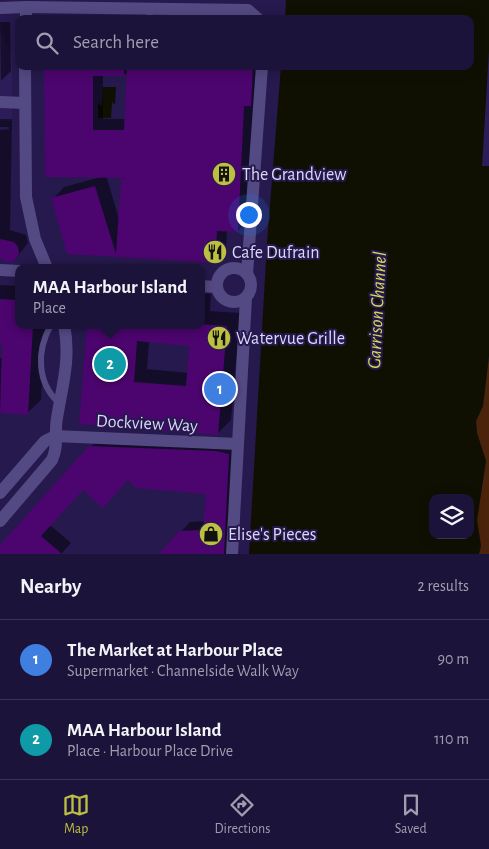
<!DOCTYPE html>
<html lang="en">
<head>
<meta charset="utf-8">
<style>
  :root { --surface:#1c133a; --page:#292045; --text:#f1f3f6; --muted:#a09eaf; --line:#3a3254; --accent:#bdbf43 }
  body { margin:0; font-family:"Alegreya Sans",sans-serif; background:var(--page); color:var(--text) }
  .controls { position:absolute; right:15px; bottom:15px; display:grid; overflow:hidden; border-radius:10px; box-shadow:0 2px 12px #0003 }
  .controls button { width:45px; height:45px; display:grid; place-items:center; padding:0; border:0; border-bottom:1px solid var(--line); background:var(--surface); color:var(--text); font:25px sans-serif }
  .you { position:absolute; left:248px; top:214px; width:18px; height:18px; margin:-12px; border:4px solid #fff; border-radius:50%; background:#1a73e8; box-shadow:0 0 0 8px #1a73e833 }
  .badge { display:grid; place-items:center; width:32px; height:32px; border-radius:50%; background:var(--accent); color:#fff; font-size:16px; font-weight:700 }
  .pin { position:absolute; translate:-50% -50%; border:2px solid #fff; box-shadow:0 1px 5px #0006 }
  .popup { position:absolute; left:15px; top:264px; width:190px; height:65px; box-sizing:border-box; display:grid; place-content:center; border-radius:10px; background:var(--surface); filter:drop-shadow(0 1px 4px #0005); font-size:16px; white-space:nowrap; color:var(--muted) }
  .popup b { font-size:19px; color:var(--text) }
  .popup::after { content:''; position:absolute; left:50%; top:100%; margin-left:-10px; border:10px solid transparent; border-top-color:var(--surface) }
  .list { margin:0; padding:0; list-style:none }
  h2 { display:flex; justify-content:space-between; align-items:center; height:65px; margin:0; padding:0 20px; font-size:21px }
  h2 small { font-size:16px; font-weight:400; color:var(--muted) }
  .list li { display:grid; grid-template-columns:32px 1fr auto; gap:15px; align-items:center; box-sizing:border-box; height:80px; padding:0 20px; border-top:1px solid var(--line) }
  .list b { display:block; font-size:19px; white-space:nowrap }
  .list p { margin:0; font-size:16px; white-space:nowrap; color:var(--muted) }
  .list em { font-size:16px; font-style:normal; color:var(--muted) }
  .icon { flex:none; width:28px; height:28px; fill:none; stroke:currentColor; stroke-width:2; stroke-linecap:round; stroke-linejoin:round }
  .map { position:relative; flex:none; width:489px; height:554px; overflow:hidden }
  .search { position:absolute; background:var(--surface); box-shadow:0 2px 12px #0003; left:15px; right:15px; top:15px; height:55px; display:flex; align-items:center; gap:12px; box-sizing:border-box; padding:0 18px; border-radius:10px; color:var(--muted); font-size:19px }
  .sheet { height:225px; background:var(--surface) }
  nav { display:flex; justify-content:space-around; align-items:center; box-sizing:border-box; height:70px; border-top:1px solid var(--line); background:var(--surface); font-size:14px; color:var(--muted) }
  nav a { display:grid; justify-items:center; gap:2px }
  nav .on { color:var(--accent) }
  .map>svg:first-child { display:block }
  .built { fill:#2c1d59 }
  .green { fill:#4a230a }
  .water { fill:#101002; fill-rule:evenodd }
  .shadow { fill:#0007; fill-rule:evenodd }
  .building { fill:#4c056e; fill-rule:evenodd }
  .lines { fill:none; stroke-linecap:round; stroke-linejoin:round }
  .service { stroke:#544a83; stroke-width:6 }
  .minor { stroke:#544a83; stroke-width:12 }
  .labels { text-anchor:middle; stroke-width:4; stroke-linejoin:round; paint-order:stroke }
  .poi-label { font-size:18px; fill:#dbd8fa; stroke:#26194d; text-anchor:start }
  .street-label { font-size:18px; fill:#dbd8fa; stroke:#26194d }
  .water-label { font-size:19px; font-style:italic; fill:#d6d856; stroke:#26194d }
</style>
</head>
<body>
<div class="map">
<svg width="489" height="554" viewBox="0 0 489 554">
  <rect width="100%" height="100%" fill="#26194d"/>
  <g class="built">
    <path d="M0 31 12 54V121H0Z"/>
    <path d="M489 50V166H482Z"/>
  </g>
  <path class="green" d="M489 356V554H479L481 546 477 520 486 461 477 433 476 421 483 406Z"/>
  <g class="water">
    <path d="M286 0H489V50L482 166H489V356L483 406 476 421 477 433 486 461 477 520 481 546 479 554H249L267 243 281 66H470V19H285ZM433 498H470V535H433Z"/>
    <path d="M103 87H116L115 105 112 102 111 118H98V103L102 106Z"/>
  </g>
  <g class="shadow">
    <path d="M214 17 257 19H212Z"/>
    <path d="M140 18V19H56Z"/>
    <path d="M0 22H10L11 71 1 81Z"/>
    <path d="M46 66H263L249 220 238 231 227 230 226 250 215 262 68 253 53 199 64 187 105 176ZM128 74 126 119H103V75ZM106 175H126L122 179 119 219Z"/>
    <path d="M0 119H12L10 230 26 235 28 243 16 258 0 255V130L9 129V127H0Z"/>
    <path d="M0 285 19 286V325H45L41 400 27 413 0 412V358H2L3 342H0Z"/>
    <path d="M201 293 211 294 210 311 240 313 231 420 217 434 80 423 89 325H201ZM149 341 190 344 188 373 147 369Z"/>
    <path d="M100 437 238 444 232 554H160L190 522 205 521 207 493 128 479 83 489 50 525 71 543 61 554H0V547Z"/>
  </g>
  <g class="building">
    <path d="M44 66H124V76H93V130H124L127 66H253L251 106H244L238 232 217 231 215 263 67 254 51 198 95 186 116 254 121 179 125 178 45 177Z"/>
    <path d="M0 239 14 242 18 247 19 254 13 262H6L0 258Z"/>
    <path d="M0 299 19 300V325H33L28 415 0 413 2 344H0Z"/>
    <path d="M201 324 227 326 218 435 79 424 87 325ZM137 341 189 346 186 386 134 382Z"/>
    <path d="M89 446 216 451 229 454 224 554H159L179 531 203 530 206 494 136 488 128 480 103 508 83 490 41 536 62 554H0V545Z"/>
  </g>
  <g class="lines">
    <g class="service">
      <path d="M150 19V10"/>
      <path d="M51 325C36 351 37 383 59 403"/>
    </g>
    <g class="minor">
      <path d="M26 7 248 10 258 19"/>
      <path d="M0 8 26 7V19"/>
      <path d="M25 66 26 197 35 239 47 268"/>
      <path d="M0 102 25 103"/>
      <circle cx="234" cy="285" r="17"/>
      <path d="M0 270 19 271"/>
      <path d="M247 274 262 66"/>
      <path d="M201 286 216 287"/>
      <path d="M0 493 45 441 55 436 238 444"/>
      <path d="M0 521 52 460C59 445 54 434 57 418 62 387 71 358 64 325"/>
      <path d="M232 554 246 298"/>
    </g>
  </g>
  <defs>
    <g id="building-disc" transform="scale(1.25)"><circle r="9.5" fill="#bdbf43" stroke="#26194d"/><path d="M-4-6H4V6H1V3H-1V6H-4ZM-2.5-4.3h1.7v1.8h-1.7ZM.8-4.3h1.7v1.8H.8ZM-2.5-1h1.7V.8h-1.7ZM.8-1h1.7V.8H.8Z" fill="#111"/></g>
    <g id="restaurant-disc" transform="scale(1.25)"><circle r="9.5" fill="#bdbf43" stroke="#26194d"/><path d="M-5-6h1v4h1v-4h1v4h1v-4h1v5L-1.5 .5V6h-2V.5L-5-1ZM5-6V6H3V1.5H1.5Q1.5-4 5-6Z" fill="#111"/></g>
    <g id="shop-disc" transform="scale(1.25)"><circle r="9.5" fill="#bdbf43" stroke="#26194d"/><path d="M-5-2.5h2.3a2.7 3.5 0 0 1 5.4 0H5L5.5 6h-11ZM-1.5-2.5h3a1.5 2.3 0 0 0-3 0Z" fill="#111"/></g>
  </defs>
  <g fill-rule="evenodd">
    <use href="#building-disc" x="224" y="174"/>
    <use href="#restaurant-disc" x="215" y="252"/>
    <use href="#restaurant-disc" x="219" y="338"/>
    <use href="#shop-disc" x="211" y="534"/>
  </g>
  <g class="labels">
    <g class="poi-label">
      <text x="242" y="180">The Grandview</text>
      <text x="232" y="258">Cafe Dufrain</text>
      <text x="236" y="344">Watervue Grille</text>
      <text x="228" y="540">Elise's Pieces</text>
    </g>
    <g class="street-label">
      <text transform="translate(147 423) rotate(3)" y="6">Dockview Way</text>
    </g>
    <g class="water-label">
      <text transform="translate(376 310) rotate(-87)" y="7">Garrison Channel</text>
    </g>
  </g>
</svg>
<div class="controls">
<button><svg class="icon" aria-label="layers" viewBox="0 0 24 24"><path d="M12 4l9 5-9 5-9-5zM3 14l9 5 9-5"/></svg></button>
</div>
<div class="you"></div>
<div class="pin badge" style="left:220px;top:389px;background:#3f7fe0">1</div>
<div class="pin badge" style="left:110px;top:364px;background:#0f9aa8">2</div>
<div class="popup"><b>MAA Harbour Island</b>Place</div>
<div class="search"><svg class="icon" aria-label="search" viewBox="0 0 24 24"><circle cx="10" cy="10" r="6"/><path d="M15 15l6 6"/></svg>Search here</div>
</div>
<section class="sheet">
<h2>Nearby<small>2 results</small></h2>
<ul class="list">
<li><span class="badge" style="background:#3f7fe0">1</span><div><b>The Market at Harbour Place</b><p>Supermarket · Channelside Walk Way</p></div><em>90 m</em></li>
<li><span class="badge" style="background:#0f9aa8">2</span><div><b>MAA Harbour Island</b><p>Place · Harbour Place Drive</p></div><em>110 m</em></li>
</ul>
</section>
<nav>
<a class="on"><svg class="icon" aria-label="map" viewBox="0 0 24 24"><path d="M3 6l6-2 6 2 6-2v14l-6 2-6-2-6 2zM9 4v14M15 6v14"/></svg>Map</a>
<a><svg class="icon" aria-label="directions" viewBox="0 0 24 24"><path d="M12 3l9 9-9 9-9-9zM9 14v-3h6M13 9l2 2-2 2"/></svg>Directions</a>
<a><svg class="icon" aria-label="saved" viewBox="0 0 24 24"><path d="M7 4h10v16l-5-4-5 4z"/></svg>Saved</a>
</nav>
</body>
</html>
